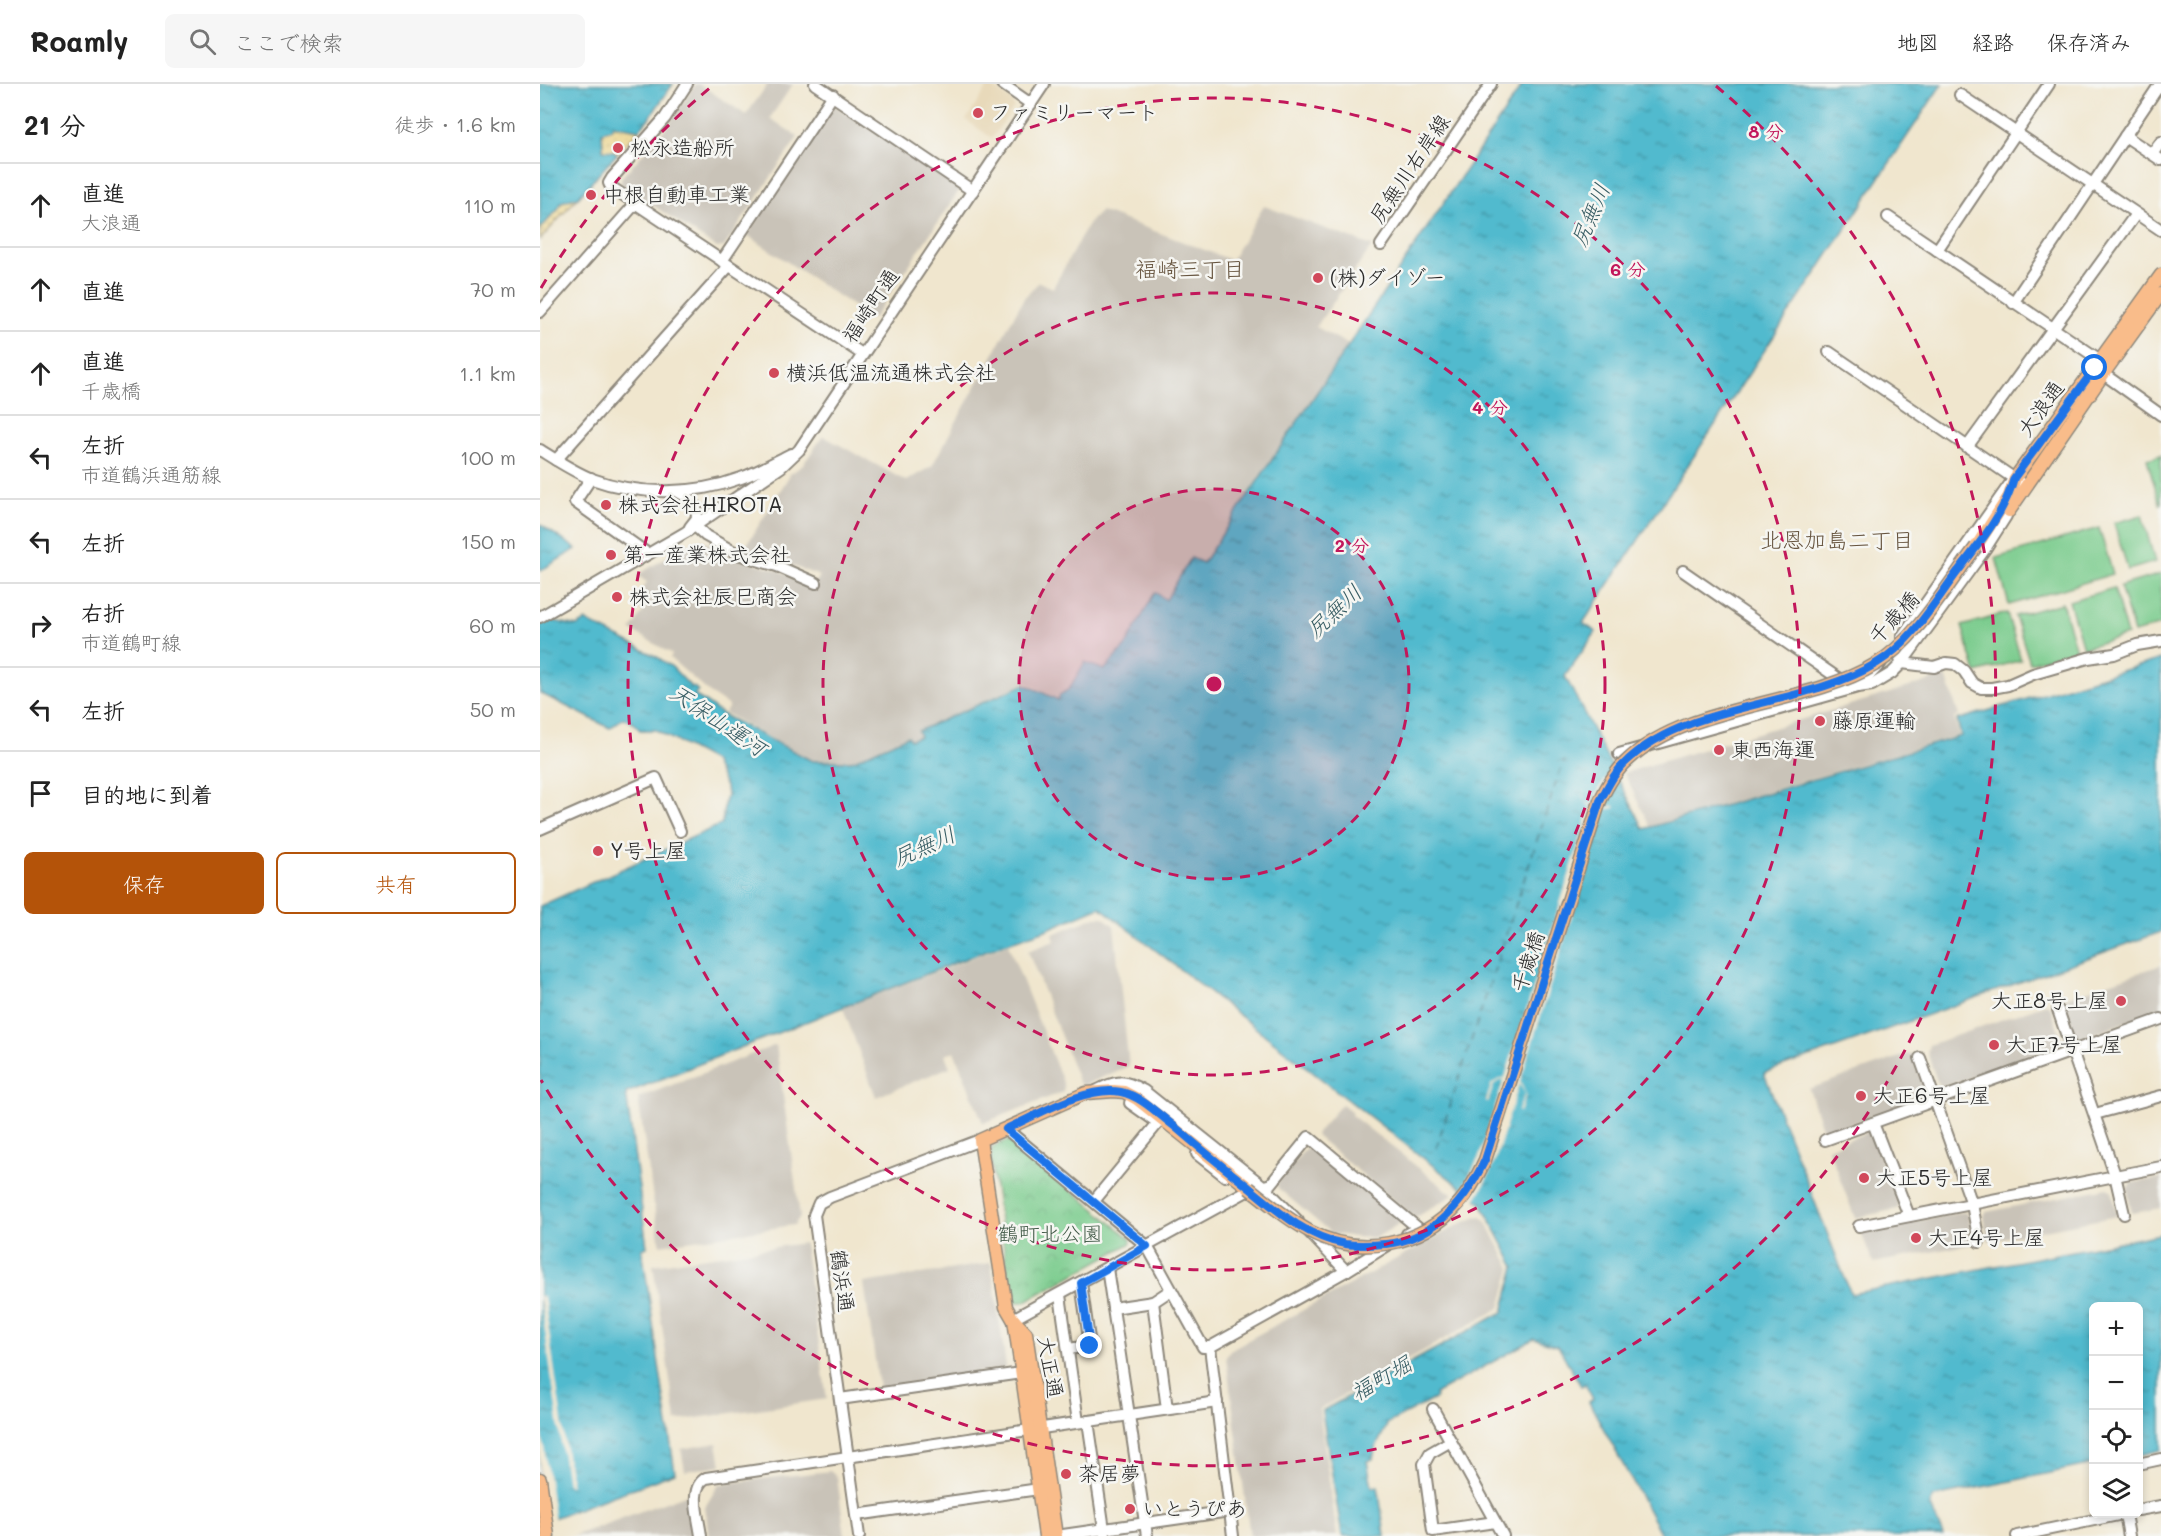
<!DOCTYPE html>
<html lang="ja">
<head>
<meta charset="utf-8">
<style>
  :root { --surface:#fff; --page:#f6f6f6; --text:#222; --muted:#767676; --line:#e0e0e0; --accent:#b45309 }
  body { margin:0; font-family:Mali,"Klee One",sans-serif; background:var(--page); color:var(--text) }
  .controls { position:absolute; right:18px; bottom:18px; display:grid; overflow:hidden; border-radius:9px; box-shadow:0 3px 9px #0003 }
  .controls button { width:54px; height:54px; display:grid; place-items:center; padding:0; border:0; border-bottom:2px solid var(--line); background:var(--surface); color:var(--text); font:30px sans-serif }
  .stop { position:absolute; width:18px; height:18px; margin:-14px; border:4px solid #1a73e8; border-radius:50%; background:#fff }
  .stop.end { background:#1a73e8; border-color:#fff; box-shadow:0 2px 6px #0008 }
  .list { margin:0; padding:0; list-style:none }
  h2 { display:flex; justify-content:space-between; align-items:center; height:78px; margin:0; padding:0 24px; font-size:26px }
  h2 small { font-size:20px; font-weight:400; color:var(--muted) }
  .list li { display:grid; grid-template-columns:39px 1fr auto; gap:18px; align-items:center; box-sizing:border-box; height:84px; padding:0 24px; border-top:2px solid var(--line) }
  .list b { display:block; font-size:22px; white-space:nowrap }
  .list p { margin:0; font-size:20px; white-space:nowrap; color:var(--muted) }
  .list em { font-size:20px; font-style:normal; color:var(--muted) }
  .actions { display:flex; gap:12px; padding:18px 24px }
  .actions a { flex:1; padding:14px 0; border:2px solid var(--accent); border-radius:9px; text-align:center; font-size:21px; color:var(--accent) }
  .actions .main { background:var(--accent); color:#fff }
  .icon { flex:none; width:33px; height:33px; fill:none; stroke:currentColor; stroke-width:2; stroke-linecap:round; stroke-linejoin:round }
  .map { position:relative; flex:none; width:1621px; height:1452px; overflow:hidden }
  header { display:flex; align-items:center; gap:36px; box-sizing:border-box; height:84px; padding:0 30px; background:var(--surface); border-bottom:2px solid var(--line) }
  header strong { font-size:28px }
  nav { display:flex; gap:33px; margin-inline-start:auto; font-size:21px }
  .search { width:420px; height:54px; background:var(--page); display:flex; align-items:center; gap:15px; box-sizing:border-box; padding:0 21px; border-radius:9px; color:var(--muted); font-size:22px }
  main { display:flex }
  aside { flex:1; background:var(--surface) }
  .map>svg:first-child { display:block }
  .built { fill:#e8d9ba }
  .industrial { fill:#c9c3b8 }
  .sand { fill:url(#sand-dots); stroke:#8c8264; stroke-width:1.5 }
  .park { fill:url(#park-crowns); stroke:#537c5c; stroke-width:1.5 }
  .pitch { fill:#7bcc8e; stroke:#537c5c; stroke-width:1.5 }
  .water { fill:url(#water-ripples); stroke:#3e727c; stroke-width:1.5 }
  .pier { fill:#f0e6ce }
  .lines { fill:none; stroke-linecap:round; stroke-linejoin:round }
  .ferry { stroke:#385d64; stroke-width:1.5; stroke-dasharray:8 6; stroke-linecap:butt }
  .minor-casing { stroke:#8e887c; stroke-width:14 }
  .major-casing { stroke:#8e887c; stroke-width:15 }
  .minor { stroke:#fff; stroke-width:10 }
  .major { stroke:#f9bc8a; stroke-width:12 }
  .major-bridge-casing { stroke:#8e887c; stroke-width:15; stroke-linecap:butt }
  .major-bridge { stroke:#f9bc8a; stroke-width:12 }
  .route { stroke:#1a73e8; stroke-width:8 }
  .ring { fill:none; stroke:#c2185b; stroke-width:3; stroke-dasharray:10 8 }
  .poi-dot { fill:#d1495b; stroke:#f6f6f2; stroke-width:2 }
  .labels { text-anchor:middle; stroke-width:5; stroke-linejoin:round; paint-order:stroke }
  .poi-label { font-size:21px; fill:#2b2b2b; stroke:#f6f6f2; text-anchor:start }
  .street-label { font-size:21px; fill:#2b2b2b; stroke:#f6f6f2 }
  .park-label { font-size:21px; fill:#435b49; stroke:#f6f6f2 }
  .water-label { font-size:22px; font-style:italic; fill:#385d64; stroke:#f6f6f2 }
  .neighbourhood-label { font-size:22px; fill:#685641; stroke:#f6f6f2 }
  .centre { fill:#c2185b; stroke:#f6f6f2; stroke-width:3 }
  .ring-label { font-size:18px; text-anchor:middle; font-weight:bold; fill:#c2185b; stroke:#f6f6f2; stroke-width:5; stroke-linejoin:round; paint-order:stroke }
</style>
</head>
<body>
<header>
<strong>Roamly</strong>
<div class="search"><svg class="icon" aria-label="search" viewBox="0 0 24 24"><circle cx="10" cy="10" r="6"/><path d="M15 15l6 6"/></svg>ここで検索</div>
<nav><a>地図</a><a>経路</a><a>保存済み</a></nav>
</header>
<main>
<aside>
<h2>21 分<small>徒歩 · 1.6 km</small></h2>
<ul class="list">
<li><svg class="icon" aria-label="ahead" viewBox="0 0 24 24"><path d="M12 20V5M6 11l6-6 6 6"/></svg><div><b>直進</b><p>大浪通</p></div><em>110 m</em></li>
<li><svg class="icon" aria-label="ahead" viewBox="0 0 24 24"><path d="M12 20V5M6 11l6-6 6 6"/></svg><div><b>直進</b></div><em>70 m</em></li>
<li><svg class="icon" aria-label="ahead" viewBox="0 0 24 24"><path d="M12 20V5M6 11l6-6 6 6"/></svg><div><b>直進</b><p>千歳橋</p></div><em>1.1 km</em></li>
<li><svg class="icon" aria-label="left" viewBox="0 0 24 24"><path d="M17 20v-9H6M10 6l-5 5 5 5"/></svg><div><b>左折</b><p>市道鶴浜通筋線</p></div><em>100 m</em></li>
<li><svg class="icon" aria-label="left" viewBox="0 0 24 24"><path d="M17 20v-9H6M10 6l-5 5 5 5"/></svg><div><b>左折</b></div><em>150 m</em></li>
<li><svg class="icon" aria-label="right" viewBox="0 0 24 24"><path d="M7 20v-9h11M14 6l5 5-5 5"/></svg><div><b>右折</b><p>市道鶴町線</p></div><em>60 m</em></li>
<li><svg class="icon" aria-label="left" viewBox="0 0 24 24"><path d="M17 20v-9H6M10 6l-5 5 5 5"/></svg><div><b>左折</b></div><em>50 m</em></li>
<li><svg class="icon" aria-label="arrive" viewBox="0 0 24 24"><path d="M6 21V4h12l-3 4 3 4H6"/></svg><div><b>目的地に到着</b></div></li>
</ul>
<div class="actions"><a class="main">保存</a><a>共有</a></div>
</aside>
<div class="map">
<svg width="1621" height="1452" viewBox="0 0 1621 1452">
  <defs>
    <pattern id="sand-dots" width="8" height="8" patternUnits="userSpaceOnUse" patternTransform="scale(1.5)"><rect width="8" height="8" fill="#eeda9e"/><path d="M2 2h.1M6 6h.1" fill="none" stroke="#cb8" stroke-width="1.8" stroke-linecap="round"/></pattern>
    <pattern id="park-crowns" width="20" height="18" patternUnits="userSpaceOnUse" patternTransform="scale(1.5)"><rect width="20" height="18" fill="#7bcc8e"/><path d="M2 6a3 3 0 1 1 6 0M12 15a3 3 0 1 1 6 0" fill="none" stroke="#6aaf7b"/></pattern>
    <pattern id="water-ripples" width="26" height="14" patternUnits="userSpaceOnUse" patternTransform="scale(1.5)"><rect width="26" height="14" fill="#51bace"/><path d="M2 4q2-2 4 0t4 0M15 11q2-2 4 0t4 0" fill="none" stroke="#4397a7"/></pattern>
  </defs>
  <rect width="100%" height="100%" fill="#f6f6f2"/>
  <filter id="ink" filterUnits="userSpaceOnUse"><feTurbulence type="fractalNoise" baseFrequency=".0167" numOctaves="2"/><feDisplacementMap in="SourceGraphic" scale="12" xChannelSelector="R" yChannelSelector="G"/><feConvolveMatrix kernelMatrix="1 2 1 2 8 2 1 2 1" color-interpolation-filters="sRGB"/></filter>
  <filter id="wash" filterUnits="userSpaceOnUse"><feTurbulence type="fractalNoise" baseFrequency=".008" numOctaves="4" result="noise"/><feDisplacementMap in="SourceGraphic" scale="24" xChannelSelector="R" yChannelSelector="G"/><feGaussianBlur stdDeviation="1.35" result="paint"/><feColorMatrix in="noise" values="0 0 0 0 0 0 0 0 0 0 0 0 0 0 0 0 0 1.4 0 .05"/><feComposite in="paint" operator="in"/></filter>
  <g filter="url(#wash)">
    <rect width="100%" height="100%" fill="#f0e6ce"/>
    <path class="built" d="M449 1 472 16 474 23 452 54 426 36Z"/>
    <g class="industrial">
      <path d="M156 0H159L206 31 228 0H253L230 34 258 53 184 163 177 164 81 100V94L126 44Z"/>
      <path d="M294 21 420 105 333 235 207 151Z"/>
      <path d="M724 122 832 162 776 243 809 261 663 480 651 474 626 516 614 509 586 561 564 587 545 578 529 605 520 611 518 615 486 598 378 647 380 652 370 656 368 651 312 677H272L185 629 189 622 171 610 130 574 132 570 91 546 103 528 93 521 107 498 97 491 157 456H162L197 474 235 485 271 500 272 504 280 492 236 476 203 467 251 389 262 382 283 352 366 397 392 382 484 214 499 198 513 204 548 140 561 127 691 176Z"/>
      <path d="M1406 592 1419 632 1414 634 1419 651 1110 742 1084 689Z"/>
      <path d="M556 833H563L574 842 589 982 544 1001 539 999 488 867 515 857 513 850Z"/>
      <path d="M468 860 524 1001 523 1008 443 1039 414 967 405 971 410 983 336 1013 303 924Z"/>
      <path d="M1621 881V926L1541 954 1535 951 1524 919 1526 914Z"/>
      <path d="M1506 920 1510 922 1522 956 1519 962 1404 1003 1398 1000 1387 968 1389 961Z"/>
      <path d="M236 961 260 1133 254 1141 120 1161 98 1014Z"/>
      <path d="M1368 970 1373 971 1386 1009 1384 1014 1284 1050 1269 1005Z"/>
      <path d="M802 1020 812 1028 810 1030 913 1111 875 1134 775 1051Z"/>
      <path d="M1330 1047 1359 1122 1357 1125 1315 1134 1288 1064Z"/>
      <path d="M767 1063H772L861 1136V1139L835 1154 814 1153 791 1149 738 1104 737 1099Z"/>
      <path d="M1621 1094V1124L1592 1129 1587 1105 1591 1099Z"/>
      <path d="M1568 1104 1572 1107 1577 1132 1448 1157 1443 1132 1446 1128Z"/>
      <path d="M1423 1128 1428 1130 1433 1160 1333 1179 1321 1148Z"/>
      <path d="M940 1132 945 1136 971 1184 960 1224 779 1325 797 1452H710L686 1273 690 1266 922 1139Z"/>
      <path d="M264 1159 287 1315 136 1337 113 1181Z"/>
      <path d="M451 1179 466 1282 463 1285 339 1304 324 1199Z"/>
      <path d="M177 1359 181 1381 145 1387 141 1365Z"/>
      <path d="M290 1387 297 1393 305 1452H169L165 1423 179 1400Z"/>
      <path d="M148 1410 153 1452H33Z"/>
    </g>
    <g class="sand">
      <path d="M73 41 99 46 77 70 74 67H63L62 48 69 46Z"/>
      <path d="M38 113 0 156V145L18 125 21 118Z"/>
    </g>
    <path class="park" d="M466 1057 473 1058 591 1155V1159L484 1218H473L471 1214 451 1074 452 1063Z"/>
    <g class="pitch">
      <path d="M1621 371V420H1620L1607 375Z"/>
      <path d="M1602 431 1615 478 1588 486 1574 439Z"/>
      <path d="M1559 444 1573 490 1469 521 1456 474Z"/>
      <path d="M1621 490V541L1594 549 1580 502Z"/>
      <path d="M1574 504 1587 551 1543 564 1529 517Z"/>
      <path d="M1522 519 1536 566 1490 579 1475 532Z"/>
      <path d="M1467 529 1481 576 1436 589 1422 542Z"/>
    </g>
    <g class="water">
      <path d="M0 0H133L110 33 99 46 73 41 71 45 62 48 63 66 74 67 77 70 38 113 21 118 18 125 0 145Z"/>
      <path d="M983 0H1402L1043 539 1056 548 1025 592 1104 745 1421 652 1417 636 1621 575V848L1224 989 1311 1210 1621 1150V1366L1599 1371 1598 1222H1554L1553 1380 1394 1413 1390 1420 1403 1452H1122L1049 1318 1053 1315 1045 1300 1041 1302 1018 1262 994 1255 895 1310 896 1314 848 1339 835 1365 833 1375 827 1377 832 1403 838 1402 845 1452H802L782 1327 963 1228 975 1183 941 1119 560 823 503 847 455 863 86 1009 107 1163 102 1165 135 1389 0 1439V822L182 740 185 714 187 712 186 703 173 677 116 646H100L93 639 83 634 70 644 0 609V530L10 536 37 542 46 537 117 573 132 583 151 603H154L158 607 154 611 164 617 183 631 272 677H312L368 652 370 656 380 652 378 647 485 600 518 616 520 611 529 605 545 578 564 586 586 561 615 508 626 516 651 474 663 479Z"/>
      <path d="M0 440 36 465 0 487Z"/>
    </g>
    <g class="pier">
      <path d="M1075 683 1081 694 1068 713 1067 722H1075V724L1066 725 1057 751 980 998 986 1010 980 1028 978 1027 985 1009 979 1000 955 1077 943 1103 934 1118 921 1107 939 1073 964 995 954 1000 948 1018 946 1017 952 999 965 993 1051 722 1047 720 1043 712 1045 705 1044 712 1047 719 1052 720 1060 703Z"/>
      <path d="M0 1212H3L4 1214 31 1400 29 1401 27 1400Z"/>
      <path d="M0 1335 15 1437 2 1442 0 1430Z"/>
    </g>
    <g class="lines">
      <path class="ferry" d="M896 1064 1023 677H1026"/>
    </g>
  </g>
  <g filter="url(#ink)">
    <g class="lines">
      <g class="minor-casing">
        <g id="minor">
          <path d="M147 0 125 34 72 94 69 99 71 103 322 270"/>
          <path d="M275 0 433 107"/>
          <path d="M462 0 491 20"/>
          <path d="M1420 11 1621 146"/>
          <path d="M1585 52 1621 76"/>
          <path d="M1612 70 1621 58"/>
          <path d="M1348 133 1566 280"/>
          <path d="M841 161 951 0"/>
          <path d="M1397 166 1509 0"/>
          <path d="M182 177 293 11"/>
          <path d="M1473 219 1620 0"/>
          <path d="M0 228 95 120"/>
          <path d="M1289 268 1485 402"/>
          <path d="M1558 286 1621 331"/>
          <path d="M1427 363 1596 130"/>
          <path d="M0 366C16 376 34 388 52 395 99 412 155 411 201 394 218 388 235 378 251 370"/>
          <path d="M16 376 189 182"/>
          <path d="M51 394 35 418 108 470"/>
          <path d="M138 408 147 413 156 422 157 434 150 443"/>
          <path d="M155 442 166 452 198 470 237 482 276 499"/>
          <path d="M1143 487 1305 599"/>
          <path d="M0 533 146 448 241 383 259 366 504 0"/>
          <path d="M1362 553 1472 397"/>
          <path d="M1360 575 1362 579 1394 583 1406 579 1415 580 1424 587 1432 599 1441 604H1452L1468 601 1493 590 1548 574 1574 570 1597 561 1621 557"/>
          <path d="M1318 603 1341 579"/>
          <path d="M1079 670 1318 603 1332 601 1352 589 1362 579 1445 465 1466 432"/>
          <path d="M0 745 116 694 140 747"/>
          <path d="M1518 926 1575 1091 1584 1130"/>
          <path d="M1380 974 1432 1120 1439 1158"/>
          <path d="M556 1007C578 996 582 995 604 1007L723 1102 758 1137"/>
          <path d="M590 1019 614 1036"/>
          <path d="M1555 1030 1621 1012"/>
          <path d="M1333 1039 1369 1132"/>
          <path d="M466 1045 607 1162 663 1263H670"/>
          <path d="M1285 1056 1621 935"/>
          <path d="M657 1070 685 1092"/>
          <path d="M554 1117 618 1039"/>
          <path d="M1319 1142 1621 1083"/>
          <path d="M769 1148 806 1187"/>
          <path d="M567 1184 607 1452"/>
          <path d="M520 1211 538 1338"/>
          <path d="M613 1218 627 1325"/>
          <path d="M573 1224 613 1218 631 1206"/>
          <path d="M473 1235 705 1108 731 1100 769 1053 878 1144 867 1150"/>
          <path d="M528 1265 550 1262 541 1199"/>
          <path d="M300 1315 481 1289"/>
          <path d="M893 1325 963 1452"/>
          <path d="M548 1337 565 1452"/>
          <path d="M911 1357 890 1369 884 1380 893 1447 955 1438"/>
          <path d="M1598 1380 1621 1375"/>
          <path d="M1598 1426 1621 1422"/>
          <path d="M1585 1430 1589 1452"/>
          <path d="M316 1431 499 1405"/>
          <path d="M161 1452C159 1434 148 1404 166 1394L677 1318"/>
          <path d="M319 1452 274 1131 279 1119 290 1113 440 1056"/>
          <path d="M516 1452 690 1427"/>
          <path d="M693 1452 670 1263 806 1187 848 1161"/>
          <path d="M1477 1452 1583 1430"/>
        </g>
      </g>
      <g class="major-casing">
        <g id="major">
          <path d="M1469 427 1569 282 1621 210"/>
          <path d="M1436 463 1469 412 1475 394 1621 191"/>
          <path d="M474 1236 505 1452"/>
          <path d="M0 1395 8 1452"/>
          <path d="M516 1452 486 1249 473 1235 466 1223 440 1056 546 1009 574 1007 584 1008 597 1015 709 1104"/>
        </g>
      </g>
      <use href="#minor" class="minor"/>
      <use href="#major" class="major"/>
      <g class="major-bridge-casing">
        <path id="major-bridge" d="M709 1104C728 1119 747 1135 769 1147 819 1174 882 1162 919 1119 930 1107 938 1091 945 1076L1060 717C1067 702 1075 687 1088 676 1148 619 1265 623 1336 580 1376 556 1408 500 1436 463"/>
      </g>
      <use href="#major-bridge" class="major-bridge"/>
    </g>
  </g>
  <g class="lines" filter="url(#ink)">
    <path class="route" d="M550 1262 541 1199 607 1162 466 1045C498 1031 547 1001 581 1008 601 1012 618 1030 634 1042 656 1061 678 1079 701 1097 732 1122 764 1153 805 1160 819 1162 832 1161 846 1160 894 1155 925 1117 945 1076L1060 717C1068 702 1075 687 1088 676 1149 618 1266 623 1337 579 1372 558 1394 519 1418 487 1440 459 1465 428 1474 394L1555 284"/>
  </g>
  <circle cx="674" cy="600" r="195" fill="#c2185b" fill-opacity=".12"/>
  <g class="ring">
    <circle cx="674" cy="600" r="195"/>
    <circle cx="674" cy="600" r="391"/>
    <circle cx="674" cy="600" r="586"/>
    <path d="M1 204A781 781 0 0 1 172 2M1176 2A781 781 0 1 1 1 996"/>
  </g>
  <g class="poi-dot">
    <circle cx="438" cy="29" r="6"/>
    <circle cx="78" cy="64" r="6"/>
    <circle cx="51" cy="111" r="6"/>
    <circle cx="778" cy="194" r="6"/>
    <circle cx="234" cy="289" r="6"/>
    <circle cx="66" cy="421" r="6"/>
    <circle cx="71" cy="471" r="6"/>
    <circle cx="77" cy="513" r="6"/>
    <circle cx="1280" cy="637" r="6"/>
    <circle cx="1179" cy="666" r="6"/>
    <circle cx="58" cy="767" r="6"/>
    <circle cx="1581" cy="917" r="6"/>
    <circle cx="1454" cy="961" r="6"/>
    <circle cx="1321" cy="1012" r="6"/>
    <circle cx="1324" cy="1094" r="6"/>
    <circle cx="1376" cy="1154" r="6"/>
    <circle cx="526" cy="1390" r="6"/>
    <circle cx="590" cy="1425" r="6"/>
  </g>
  <g class="labels">
    <g class="poi-label">
      <text x="450" y="36">ファミリーマート</text>
      <text x="90" y="71">松永造船所</text>
      <text x="63" y="118">中根自動車工業</text>
      <text x="790" y="201">(株)ダイゾー</text>
      <text x="246" y="296">横浜低温流通株式会社</text>
      <text x="78" y="428">株式会社HIROTA</text>
      <text x="83" y="478">第一産業株式会社</text>
      <text x="89" y="520">株式会社辰巳商会</text>
      <text x="1292" y="644">藤原運輸</text>
      <text x="1191" y="673">東西海運</text>
      <text x="70" y="774">Y号上屋</text>
      <text x="1569" y="924" text-anchor="end">大正8号上屋</text>
      <text x="1466" y="968">大正7号上屋</text>
      <text x="1333" y="1019">大正6号上屋</text>
      <text x="1336" y="1101">大正5号上屋</text>
      <text x="1388" y="1161">大正4号上屋</text>
      <text x="538" y="1397">茶居夢</text>
      <text x="602" y="1432">いとうぴあ</text>
    </g>
    <g class="street-label">
      <text transform="translate(870 85) rotate(-56)" y="7">尻無川右岸線</text>
      <text transform="translate(331 222) rotate(-56)" y="7">福崎町通</text>
      <text transform="translate(1501 325) rotate(-54)" y="7">大浪通</text>
      <text transform="translate(1354 534) rotate(-47)" y="7">千歳橋</text>
      <text transform="translate(988 878) rotate(-72)" y="7">千歳橋</text>
      <text transform="translate(302 1197) rotate(82)" y="7">鶴浜通</text>
      <text transform="translate(510 1283) rotate(80)" y="7">大正通</text>
    </g>
    <g class="park-label">
      <text x="510" y="1157">鶴町北公園</text>
    </g>
    <g class="water-label">
      <text transform="translate(1050 131) rotate(-67)" y="8">尻無川</text>
      <text transform="translate(794 527) rotate(-43)" y="8">尻無川</text>
      <text transform="translate(178 636) rotate(34)" y="8">天保山運河</text>
      <text transform="translate(384 762) rotate(-24)" y="8">尻無川</text>
      <text transform="translate(841 1294) rotate(-30)" y="8">福町堀</text>
    </g>
    <g class="neighbourhood-label">
      <text x="650" y="193">福崎三丁目</text>
      <text x="1297" y="464">北恩加島二丁目</text>
    </g>
  </g>
  <circle cx="674" cy="600" r="9" class="centre"/>
  <g class="ring-label">
    <text x="1226" y="54">8 分</text>
    <text x="1088" y="192">6 分</text>
    <text x="950" y="330">4 分</text>
    <text x="812" y="468">2 分</text>
  </g>
</svg>
<div class="controls">
<button>+</button>
<button>−</button>
<button><svg class="icon" aria-label="locate" viewBox="0 0 24 24"><circle cx="12" cy="12" r="6"/><path d="M12 2v4M12 18v4M2 12h4M18 12h4"/></svg></button>
<button><svg class="icon" aria-label="layers" viewBox="0 0 24 24"><path d="M12 4l9 5-9 5-9-5zM3 14l9 5 9-5"/></svg></button>
</div>
<div class="stop" style="left:1555px;top:284px"></div>
<div class="stop end" style="left:550px;top:1262px"></div>
</div>
</main>
</body>
</html>
